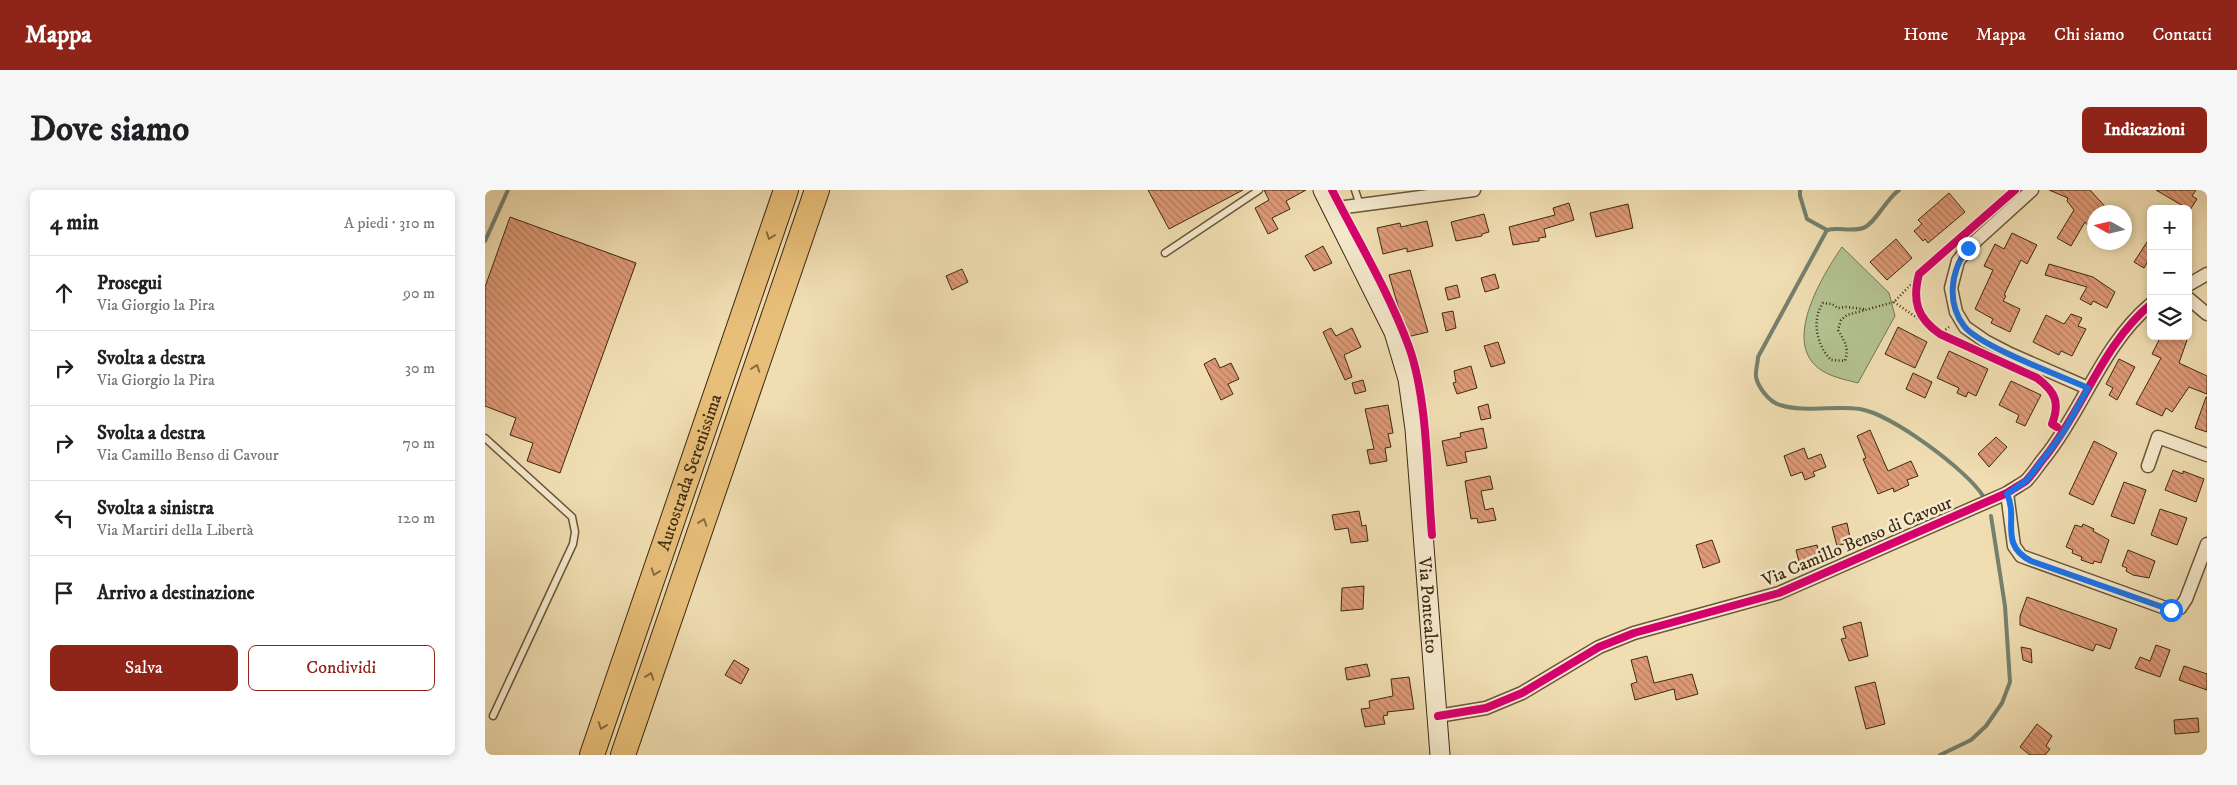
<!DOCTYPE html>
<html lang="it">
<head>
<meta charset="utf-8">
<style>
  :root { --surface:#fff; --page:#f6f6f6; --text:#202124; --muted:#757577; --line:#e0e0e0; --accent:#8f2418 }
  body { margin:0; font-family:"IM FELL DW Pica",serif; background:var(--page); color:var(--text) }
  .controls { position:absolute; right:15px; top:15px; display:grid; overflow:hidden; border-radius:8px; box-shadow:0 2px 8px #0003 }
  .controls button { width:45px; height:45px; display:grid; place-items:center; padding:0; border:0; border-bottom:1px solid var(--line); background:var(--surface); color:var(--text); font:25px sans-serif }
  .compass { position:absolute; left:1602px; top:15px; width:45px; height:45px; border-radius:50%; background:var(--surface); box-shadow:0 2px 8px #0003; rotate:278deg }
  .stop { position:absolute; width:15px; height:15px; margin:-11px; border:4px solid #1a73e8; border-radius:50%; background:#fff }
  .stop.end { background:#1a73e8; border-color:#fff; box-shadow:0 1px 5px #0008 }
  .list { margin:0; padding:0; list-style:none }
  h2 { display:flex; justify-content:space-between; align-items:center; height:65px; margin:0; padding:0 20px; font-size:21px }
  h2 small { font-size:16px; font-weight:400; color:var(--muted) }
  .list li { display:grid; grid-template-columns:32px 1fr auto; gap:15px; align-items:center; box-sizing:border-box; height:75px; padding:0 20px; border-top:1px solid var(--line) }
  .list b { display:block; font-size:19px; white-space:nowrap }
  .list p { margin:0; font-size:16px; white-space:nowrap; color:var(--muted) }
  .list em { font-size:16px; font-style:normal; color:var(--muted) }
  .actions { display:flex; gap:10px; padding:15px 20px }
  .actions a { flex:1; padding:11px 0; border:1px solid var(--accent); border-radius:8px; text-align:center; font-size:18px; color:var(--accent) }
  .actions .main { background:var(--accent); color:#fff }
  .icon { flex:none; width:28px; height:28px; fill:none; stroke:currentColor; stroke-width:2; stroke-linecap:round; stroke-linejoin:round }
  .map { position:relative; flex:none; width:1722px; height:565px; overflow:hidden; border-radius:8px }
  header { display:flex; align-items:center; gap:30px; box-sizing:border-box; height:70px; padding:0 25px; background:var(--accent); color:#fff }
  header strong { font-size:24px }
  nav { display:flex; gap:28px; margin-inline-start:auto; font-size:18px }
  .intro { display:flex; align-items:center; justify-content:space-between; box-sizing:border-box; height:120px; padding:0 30px }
  h1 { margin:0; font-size:35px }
  .button { padding:12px 22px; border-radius:8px; background:var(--accent); color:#fff; font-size:18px; font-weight:700 }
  main { display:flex; gap:30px; padding:0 30px }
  aside { flex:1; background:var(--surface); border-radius:8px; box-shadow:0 2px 8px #0003 }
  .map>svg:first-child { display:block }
  .green { fill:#b3c291; stroke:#787652 }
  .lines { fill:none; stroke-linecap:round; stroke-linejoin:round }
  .stream { stroke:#75816e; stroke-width:4 }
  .building { fill:url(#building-back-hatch); stroke:#3e2912 }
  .lane-casing { stroke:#6a563a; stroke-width:9 }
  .street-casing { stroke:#6a563a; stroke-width:15 }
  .secondary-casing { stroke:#3e2912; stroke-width:21 }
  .highway-casing { stroke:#3e2912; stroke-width:26 }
  .path { stroke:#3e2912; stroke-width:2.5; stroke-dasharray:1 2.5; stroke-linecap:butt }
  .lane { stroke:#f5eacd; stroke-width:6 }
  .street { stroke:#f5eacd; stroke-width:12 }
  .secondary { stroke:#f5eacd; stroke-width:19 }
  .highway { stroke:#e8bf79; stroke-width:24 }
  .cycleway-casing { stroke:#f5eacd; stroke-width:11 }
  .cycleway { stroke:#d6006c; stroke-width:8 }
  .oneway { stroke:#8a6c40 }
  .route { stroke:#1a73e8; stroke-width:6 }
  .labels { text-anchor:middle; stroke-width:5; stroke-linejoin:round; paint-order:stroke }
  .street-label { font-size:18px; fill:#3e2912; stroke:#f5eacd }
</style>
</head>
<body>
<header>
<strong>Mappa</strong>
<nav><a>Home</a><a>Mappa</a><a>Chi siamo</a><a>Contatti</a></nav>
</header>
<div class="intro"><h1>Dove siamo</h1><a class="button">Indicazioni</a></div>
<main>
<aside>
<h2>4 min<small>A piedi · 310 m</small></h2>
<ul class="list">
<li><svg class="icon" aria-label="ahead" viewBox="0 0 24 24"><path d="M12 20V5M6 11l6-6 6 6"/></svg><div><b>Prosegui</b><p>Via Giorgio la Pira</p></div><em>90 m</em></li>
<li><svg class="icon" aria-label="right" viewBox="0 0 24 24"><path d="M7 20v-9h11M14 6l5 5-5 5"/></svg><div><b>Svolta a destra</b><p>Via Giorgio la Pira</p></div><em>30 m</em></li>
<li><svg class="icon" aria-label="right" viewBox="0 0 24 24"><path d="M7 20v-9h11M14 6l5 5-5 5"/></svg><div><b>Svolta a destra</b><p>Via Camillo Benso di Cavour</p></div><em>70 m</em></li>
<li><svg class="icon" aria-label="left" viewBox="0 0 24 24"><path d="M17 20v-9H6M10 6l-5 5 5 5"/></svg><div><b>Svolta a sinistra</b><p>Via Martiri della Libertà</p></div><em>120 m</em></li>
<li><svg class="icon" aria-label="arrive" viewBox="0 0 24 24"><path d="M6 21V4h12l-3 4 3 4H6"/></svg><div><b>Arrivo a destinazione</b></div></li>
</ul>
<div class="actions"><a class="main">Salva</a><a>Condividi</a></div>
</aside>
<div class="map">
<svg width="1722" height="565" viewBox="0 0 1722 565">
  <defs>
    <pattern id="building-back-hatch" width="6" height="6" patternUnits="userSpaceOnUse" patternTransform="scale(1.25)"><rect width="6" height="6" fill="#df9a77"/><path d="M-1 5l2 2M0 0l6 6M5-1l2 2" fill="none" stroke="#b67e60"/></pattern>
  </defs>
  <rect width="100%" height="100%" fill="#f0deb2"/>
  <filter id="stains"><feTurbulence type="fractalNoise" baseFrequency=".004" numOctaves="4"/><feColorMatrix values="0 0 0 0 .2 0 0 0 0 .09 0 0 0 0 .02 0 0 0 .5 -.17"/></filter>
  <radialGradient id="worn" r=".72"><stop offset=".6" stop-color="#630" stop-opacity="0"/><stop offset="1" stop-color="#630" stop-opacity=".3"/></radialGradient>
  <path class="green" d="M1357 57 1404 103 1410 126 1373 193C1358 189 1339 186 1328 173 1302 143 1339 83 1357 57Z"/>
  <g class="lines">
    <g class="stream">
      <path d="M1315 0V6L1322 29 1342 40"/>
      <path d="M1414 0C1401 9 1390 34 1378 38 1367 42 1353 37 1342 40L1273 167C1273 173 1270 181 1271 187 1273 197 1284 212 1295 215 1320 223 1349 215 1375 219 1406 224 1482 280 1498 306"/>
      <path d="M0 51 23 0"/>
      <path d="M1455 565 1486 550 1501 536 1517 513 1525 492 1520 416 1506 326"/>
    </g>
  </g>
  <g class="building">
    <path d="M663 0H758L684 39Z"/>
    <path d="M779 0H821L801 11 805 19 787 28 793 39 783 44 770 18 784 10Z"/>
    <path d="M1564 0H1605L1625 22H1610V44L1600 32 1586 56 1572 48 1589 20 1582 11 1583 8Z"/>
    <path d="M1671 0H1711L1707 6 1712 9 1705 20Z"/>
    <path d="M1464 3 1480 22 1443 53 1440 49 1438 51 1429 41 1437 34 1433 30Z"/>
    <path d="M1084 13 1089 30 1059 39 1061 47 1054 48V51L1028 55 1024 37 1070 25 1068 18Z"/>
    <path d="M1143 14 1148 38 1111 47 1105 23Z"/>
    <path d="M999 24 1004 42 997 44V46L971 51 966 32Z"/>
    <path d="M25 27 151 73 75 283 42 271 48 253 25 245 31 228 0 216V97Z"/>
    <path d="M942 31 948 56 922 62V58L898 64 892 38 915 33 916 37Z"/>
    <path d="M1527 43 1552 55 1542 74 1536 70 1519 105 1521 106 1518 111 1535 119 1525 142 1506 133 1508 129 1490 119 1508 80 1499 76 1510 54 1519 59Z"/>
    <path d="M1666 46V66L1659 78 1649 72Z"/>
    <path d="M1411 49 1427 68 1402 90 1385 72Z"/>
    <path d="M838 56 847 73 829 81 820 66Z"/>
    <path d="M1564 74 1608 87 1630 102 1622 118 1608 111 1606 115 1595 109 1602 97 1560 85Z"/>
    <path d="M477 79 483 92 467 100 461 86Z"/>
    <path d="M925 80 943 142 922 147 904 85Z"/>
    <path d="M1010 84 1014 98 1000 102 996 88Z"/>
    <path d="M972 95 975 107 963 110 960 98Z"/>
    <path d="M968 121 971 138 961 141 957 123Z"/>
    <path d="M1586 124 1597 128 1593 136 1601 139 1587 166 1576 161 1574 165 1548 152 1561 125 1579 134Z"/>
    <path d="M1413 137 1442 152 1430 178 1400 164Z"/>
    <path d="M846 138 851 146 867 138 876 157 859 165 867 187 860 190 838 142Z"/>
    <path d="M1676 146H1696L1702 150 1694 173 1722 186V204L1704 197 1687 222 1681 218 1677 226 1651 214 1676 168 1667 164Z"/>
    <path d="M1013 152 1020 173 1006 177 999 156Z"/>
    <path d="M1464 161 1503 179 1491 206 1483 202 1481 207 1472 203 1474 198 1452 188Z"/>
    <path d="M730 168 735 178 746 173 754 189 743 194 748 204 736 210 719 174Z"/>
    <path d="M1634 169 1650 177 1632 210 1624 205 1628 198 1621 194Z"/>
    <path d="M986 176 992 198 972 204 968 193 971 192 969 181Z"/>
    <path d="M1428 183 1447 192 1440 208 1421 199Z"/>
    <path d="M878 190 881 201 870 204 867 193Z"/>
    <path d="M1526 191 1556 205 1540 236 1531 232 1534 225 1514 215Z"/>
    <path d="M1721 207H1722V242L1710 238Z"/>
    <path d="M1003 214 1006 228 996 230 993 217Z"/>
    <path d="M903 215 908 243 903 244 906 257 900 258 902 271 885 274 882 260 889 259 880 219Z"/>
    <path d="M998 238 1002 258 980 262 982 272 962 276 957 251 976 247 975 243Z"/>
    <path d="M1385 240 1403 281 1426 271 1433 286 1422 290 1424 295 1409 302 1408 298 1393 304 1378 269 1381 268 1372 246Z"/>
    <path d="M1511 247 1522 257 1504 277 1493 264Z"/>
    <path d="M1609 251 1632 263 1608 315 1584 304Z"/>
    <path d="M1319 258 1323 269 1336 264 1341 277 1328 282 1330 286 1320 290 1317 282 1306 286 1299 266Z"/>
    <path d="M1688 280 1698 284V281L1719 289 1711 312 1680 300Z"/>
    <path d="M1005 286 1008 299 996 301 1000 320 1008 318 1011 330 993 333 992 328 986 329 980 291Z"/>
    <path d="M1639 292 1661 300 1649 334 1626 326Z"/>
    <path d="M1675 319 1702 328 1692 355 1666 345Z"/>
    <path d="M874 321 877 336 881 335 883 351 866 353 863 338 850 340 847 325Z"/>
    <path d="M1362 333 1366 352 1352 356 1347 337Z"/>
    <path d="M1598 334 1609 339 1608 341 1624 350 1616 373 1609 371 1608 374 1596 370 1597 367 1587 363 1588 360 1581 357 1590 335 1597 337Z"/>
    <path d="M1227 350 1235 372 1218 378 1211 355Z"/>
    <path d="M1332 355 1336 371 1315 376 1311 360Z"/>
    <path d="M1643 360 1670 371 1664 388 1648 385 1641 381 1642 378 1637 376Z"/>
    <path d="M879 396 878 419 856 421 857 398Z"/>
    <path d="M1542 407 1632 439 1625 459 1611 454 1608 461 1535 435V426Z"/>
    <path d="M1376 432 1383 466 1364 471 1356 449 1361 448 1358 437Z"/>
    <path d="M1671 455 1685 460 1675 487 1650 478 1655 467 1665 471Z"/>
    <path d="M1536 457 1546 459 1547 473 1538 470Z"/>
    <path d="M1162 466 1169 493 1207 484 1213 504 1191 510 1189 499 1150 510 1146 494 1152 492 1146 470Z"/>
    <path d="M249 470 264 479 256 494 240 485Z"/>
    <path d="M882 474 885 486 862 490 860 478Z"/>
    <path d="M1699 476 1722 484V500L1694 490Z"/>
    <path d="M924 487 929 519 902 522 903 525 898 526 900 534 880 537 876 519 885 518 884 511 908 506 906 489Z"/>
    <path d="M1390 492 1400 534 1381 539 1370 497Z"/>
    <path d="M1713 528 1714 542 1690 544 1689 530Z"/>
    <path d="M1552 534 1567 546 1561 556 1565 559 1560 565H1545L1535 557Z"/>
  </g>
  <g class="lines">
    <g class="lane-casing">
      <g id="lane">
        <path d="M870 0 875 15"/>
        <path d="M680 63 774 0"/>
        <path d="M0 248 87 327 90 342 88 354 8 526"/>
      </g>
    </g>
    <g class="street-casing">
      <g id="street">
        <path d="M1547 0 1483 58 1473 71 1466 98 1471 122 1480 137 1500 151 1525 164 1603 198"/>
        <path d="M850 22 860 17 989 0"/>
        <path d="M1703 95 1722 84"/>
        <path d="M1703 108 1722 124"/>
        <path d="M1663 276 1673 247 1722 265"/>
        <path d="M1522 303 1529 356 1536 366 1686 420 1695 418 1701 409 1722 354"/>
        <path d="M953 526 1001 518 1037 503 1114 457 1149 443 1294 403 1522 303C1528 299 1535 295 1541 291 1548 284 1554 274 1560 267 1599 218 1617 155 1666 114"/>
      </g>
    </g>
    <g class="secondary-casing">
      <g id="secondary">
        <path id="s1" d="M838 0 909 142 923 189 930 239 955 565"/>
      </g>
    </g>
    <g class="highway-casing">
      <g id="highway">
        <path id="s2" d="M107 565 301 0"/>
        <path d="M138 565 332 0"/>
      </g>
    </g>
    <g class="path">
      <path d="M1453 68 1459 70"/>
      <path d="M1409 112 1441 134"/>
      <path d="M1379 119 1361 117 1353 118 1347 114 1338 113C1326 130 1332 156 1346 170L1360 171C1364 157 1360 152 1353 140L1356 130 1362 125 1409 112 1434 86"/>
      <path d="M1455 144 1464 137"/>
    </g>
    <use href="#lane" class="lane"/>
    <use href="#street" class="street"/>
    <use href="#secondary" class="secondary"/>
    <use href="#highway" class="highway"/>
    <g class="cycleway-casing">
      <g id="cycleway">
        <path d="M847 0C873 51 904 102 924 157 943 210 942 288 947 345"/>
        <path d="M1530 0 1434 84C1427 111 1432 128 1455 144L1552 188C1571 202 1575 213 1567 234L1572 237"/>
        <path d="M953 526 1001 518 1037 503 1114 457 1149 443 1294 403 1522 303C1528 299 1535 295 1541 291 1548 284 1554 274 1560 267 1599 218 1617 155 1666 114"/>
      </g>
    </g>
    <use href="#cycleway" class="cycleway"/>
  </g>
  <defs><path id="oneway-chevron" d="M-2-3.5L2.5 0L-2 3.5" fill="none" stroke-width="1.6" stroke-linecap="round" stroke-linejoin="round" transform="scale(1.25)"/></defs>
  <g class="oneway">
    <use href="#oneway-chevron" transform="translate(285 46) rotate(109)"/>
    <use href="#oneway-chevron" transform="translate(271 178) rotate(-71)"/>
    <use href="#oneway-chevron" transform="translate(218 332) rotate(-71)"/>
    <use href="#oneway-chevron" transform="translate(170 382) rotate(109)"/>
    <use href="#oneway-chevron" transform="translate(165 486) rotate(-71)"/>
    <use href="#oneway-chevron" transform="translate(117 536) rotate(109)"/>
  </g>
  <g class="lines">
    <path class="route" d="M1483 58C1466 80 1461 112 1479 136 1494 156 1576 186 1603 198L1579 241 1565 260 1542 290 1522 304C1534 329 1513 354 1546 371L1686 420"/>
  </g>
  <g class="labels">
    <g class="street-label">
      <text dy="6" stroke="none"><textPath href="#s2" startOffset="299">Autostrada Serenissima</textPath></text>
      <text transform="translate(1372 351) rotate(-23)" y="6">Via Camillo Benso di Cavour</text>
      <text dy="6" stroke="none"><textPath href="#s1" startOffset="435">Via Pontealto</textPath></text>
    </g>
  </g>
  <rect width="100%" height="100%" filter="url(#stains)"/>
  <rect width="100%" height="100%" fill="url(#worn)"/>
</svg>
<div class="controls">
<button>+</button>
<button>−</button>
<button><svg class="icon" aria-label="layers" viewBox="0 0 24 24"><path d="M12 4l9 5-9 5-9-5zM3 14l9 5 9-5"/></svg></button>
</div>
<svg class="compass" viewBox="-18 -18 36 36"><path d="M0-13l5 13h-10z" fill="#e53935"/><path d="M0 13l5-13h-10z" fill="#757577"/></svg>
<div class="stop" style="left:1686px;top:420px"></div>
<div class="stop end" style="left:1483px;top:58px"></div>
</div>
</main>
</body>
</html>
